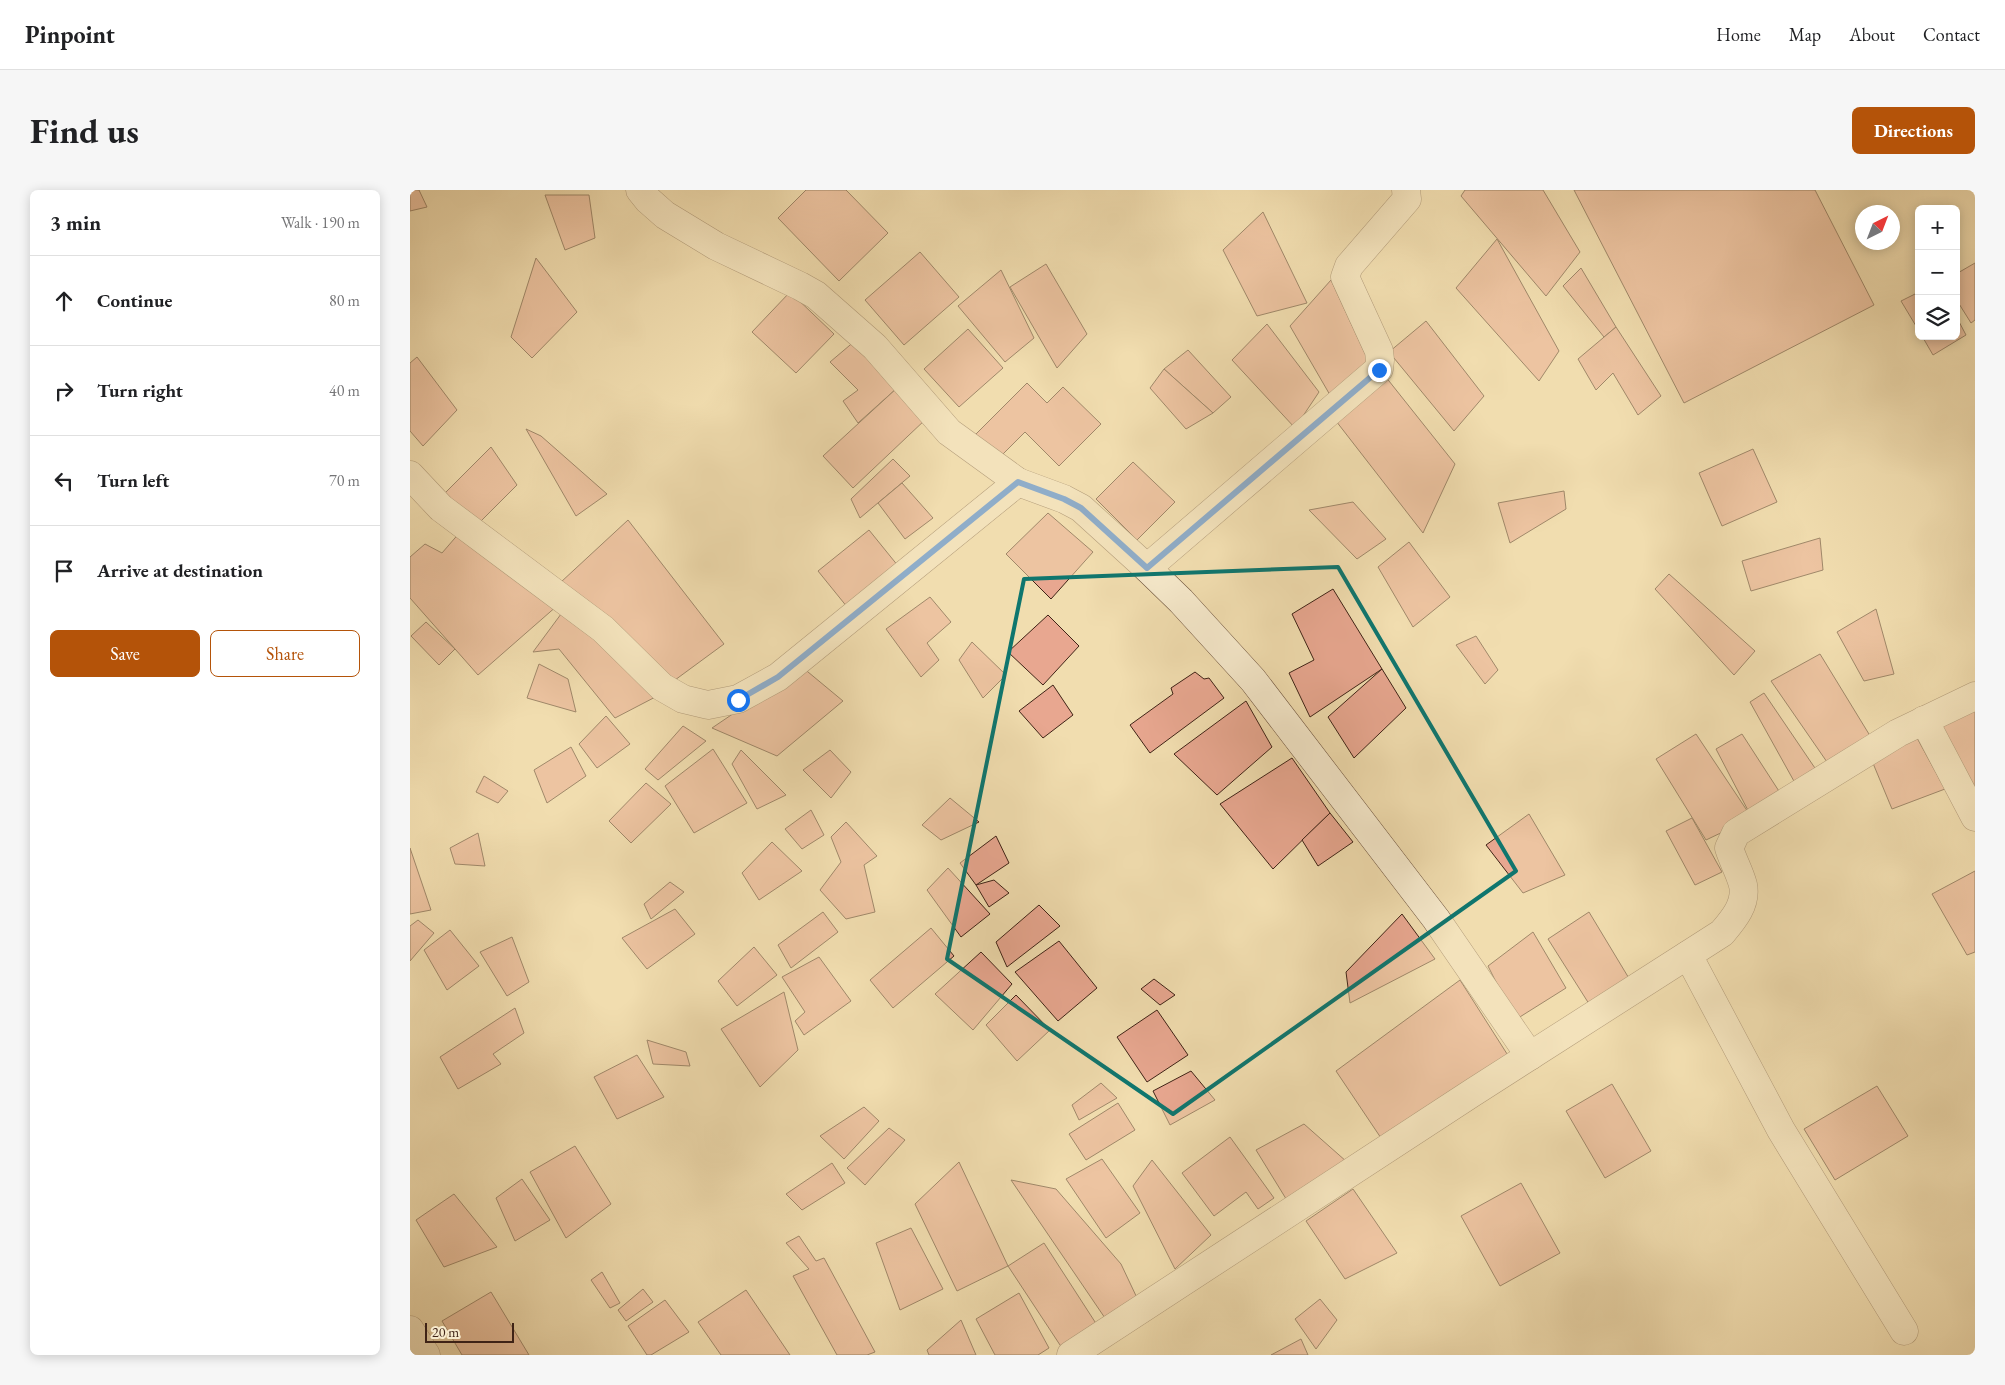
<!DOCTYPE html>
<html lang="en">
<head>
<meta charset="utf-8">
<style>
  :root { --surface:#fff; --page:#f6f6f6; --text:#202124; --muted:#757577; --line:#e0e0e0; --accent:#b45309 }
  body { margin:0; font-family:"EB Garamond",serif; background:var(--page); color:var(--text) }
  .controls { position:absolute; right:15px; top:15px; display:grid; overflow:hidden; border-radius:8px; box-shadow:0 2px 12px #0003 }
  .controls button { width:45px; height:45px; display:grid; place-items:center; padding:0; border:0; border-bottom:1px solid var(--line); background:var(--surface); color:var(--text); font:25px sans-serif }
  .compass { position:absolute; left:1445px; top:15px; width:45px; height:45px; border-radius:50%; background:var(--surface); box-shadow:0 2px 12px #0003; rotate:42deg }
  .scale { position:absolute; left:15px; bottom:12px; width:89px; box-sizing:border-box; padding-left:5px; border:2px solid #3f2316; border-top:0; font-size:14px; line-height:18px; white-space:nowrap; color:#3f2316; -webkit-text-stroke:4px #f6e9cb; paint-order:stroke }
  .stop { position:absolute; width:15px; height:15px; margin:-11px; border:4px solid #1a73e8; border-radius:50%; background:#fff }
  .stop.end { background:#1a73e8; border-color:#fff; box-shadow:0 1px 5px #0008 }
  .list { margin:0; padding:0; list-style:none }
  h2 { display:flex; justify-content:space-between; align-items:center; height:65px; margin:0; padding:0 20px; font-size:21px }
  h2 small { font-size:16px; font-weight:400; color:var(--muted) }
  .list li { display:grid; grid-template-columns:32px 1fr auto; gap:15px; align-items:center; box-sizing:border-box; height:90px; padding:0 20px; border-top:1px solid var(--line) }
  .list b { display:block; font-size:19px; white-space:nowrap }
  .list em { font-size:16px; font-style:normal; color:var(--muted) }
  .actions { display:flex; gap:10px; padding:15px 20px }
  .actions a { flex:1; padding:11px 0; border:1px solid var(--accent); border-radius:8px; text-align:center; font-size:18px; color:var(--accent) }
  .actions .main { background:var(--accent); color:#fff }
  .icon { flex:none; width:28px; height:28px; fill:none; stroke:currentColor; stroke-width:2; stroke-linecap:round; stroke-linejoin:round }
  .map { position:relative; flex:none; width:1565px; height:1165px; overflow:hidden; border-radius:8px }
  header { display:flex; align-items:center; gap:30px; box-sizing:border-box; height:70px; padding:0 25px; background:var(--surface); border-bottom:1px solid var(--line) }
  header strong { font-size:24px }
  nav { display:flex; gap:28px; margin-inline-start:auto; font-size:18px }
  .intro { display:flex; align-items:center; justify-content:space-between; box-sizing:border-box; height:120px; padding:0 30px }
  h1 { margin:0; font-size:35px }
  .button { padding:12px 22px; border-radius:8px; background:var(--accent); color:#fff; font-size:18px; font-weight:700 }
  main { display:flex; gap:30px; padding:0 30px }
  aside { flex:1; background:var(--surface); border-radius:8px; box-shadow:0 2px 12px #0003 }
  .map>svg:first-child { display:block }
  .building { fill:#e8a790; stroke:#3f2316 }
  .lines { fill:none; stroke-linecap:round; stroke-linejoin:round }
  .minor-casing { stroke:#6c523c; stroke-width:29 }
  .minor { stroke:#f6e9cb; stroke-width:28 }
  .route { stroke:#1a73e8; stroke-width:6 }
  .marked { fill:none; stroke:#0f766e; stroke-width:4; stroke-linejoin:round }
</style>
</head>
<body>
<header>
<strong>Pinpoint</strong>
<nav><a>Home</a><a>Map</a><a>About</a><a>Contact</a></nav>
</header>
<div class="intro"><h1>Find us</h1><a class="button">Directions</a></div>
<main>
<aside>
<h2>3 min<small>Walk · 190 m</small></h2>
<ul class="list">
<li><svg class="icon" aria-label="ahead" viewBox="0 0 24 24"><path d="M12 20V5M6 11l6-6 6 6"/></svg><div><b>Continue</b></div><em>80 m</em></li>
<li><svg class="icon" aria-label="right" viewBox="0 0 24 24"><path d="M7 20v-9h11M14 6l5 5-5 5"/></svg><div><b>Turn right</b></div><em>40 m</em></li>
<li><svg class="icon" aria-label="left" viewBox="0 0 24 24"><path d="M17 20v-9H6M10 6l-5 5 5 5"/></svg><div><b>Turn left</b></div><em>70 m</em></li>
<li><svg class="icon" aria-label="arrive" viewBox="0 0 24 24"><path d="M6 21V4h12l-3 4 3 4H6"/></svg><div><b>Arrive at destination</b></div></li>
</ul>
<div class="actions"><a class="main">Save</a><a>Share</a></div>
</aside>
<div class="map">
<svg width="1565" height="1165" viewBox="0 0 1565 1165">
  <rect width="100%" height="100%" fill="#f1ddaf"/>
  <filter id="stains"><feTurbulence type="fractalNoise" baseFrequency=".004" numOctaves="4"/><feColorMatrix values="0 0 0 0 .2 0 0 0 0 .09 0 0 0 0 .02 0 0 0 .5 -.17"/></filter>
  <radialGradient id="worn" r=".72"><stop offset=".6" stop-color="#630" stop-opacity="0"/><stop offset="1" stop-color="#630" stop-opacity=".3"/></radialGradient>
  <g class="building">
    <path d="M0 0H9L17 17 0 21Z"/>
    <path d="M396 0H436L478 43 429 91 368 28Z"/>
    <path d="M1055 0H1133L1170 62 1136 106 1051 6Z"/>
    <path d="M1164 0H1405L1464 115 1274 213Z"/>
    <path d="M135 5H179L185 48 155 60Z"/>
    <path d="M853 22 897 113 847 126 813 60Z"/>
    <path d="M1087 49 1149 161 1129 191 1046 98Z"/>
    <path d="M510 62 549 107 494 155 455 110Z"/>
    <path d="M126 68 167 122 122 168 101 147Z"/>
    <path d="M1565 73V130L1561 133 1546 109V84Z"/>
    <path d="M636 74 677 144 647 178 600 97Z"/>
    <path d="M1171 78 1206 137 1194 147 1153 96Z"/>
    <path d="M591 80 624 148 595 172 548 116Z"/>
    <path d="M921 90 959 172 920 205 880 136Z"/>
    <path d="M380 102 424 144 386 183 342 142Z"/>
    <path d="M1509 102V141L1491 111Z"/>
    <path d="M1546 126 1556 145 1523 165 1512 146H1546Z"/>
    <path d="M1016 131 1074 206 1044 241 979 162Z"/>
    <path d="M857 134 909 202 885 238 822 170Z"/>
    <path d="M1206 137 1251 206 1228 225 1203 183 1186 200 1168 169Z"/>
    <path d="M558 139 593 178 549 217 514 179Z"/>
    <path d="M446 150 487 198 448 233 433 211 448 200 420 172Z"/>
    <path d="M778 160 821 207 803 223 754 179Z"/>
    <path d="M7 167 47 220 13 256 0 241V173Z"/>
    <path d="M754 179 803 223 776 239 740 198Z"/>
    <path d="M975 186 1045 274 1013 343 926 231Z"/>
    <path d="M617 193 637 213 653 197 691 234 649 276 615 242 589 268 565 245Z"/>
    <path d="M487 198 516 229 443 298 413 266Z"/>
    <path d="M116 239 131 246 197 304 166 326Z"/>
    <path d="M81 257 107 295 67 335 34 304Z"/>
    <path d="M1343 259 1367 312 1312 336 1289 283Z"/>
    <path d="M483 269 500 286 450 328 441 309Z"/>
    <path d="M723 272 765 312 727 350 686 309Z"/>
    <path d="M492 293 523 328 495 349 468 313Z"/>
    <path d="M1154 301 1156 319 1100 353 1088 313Z"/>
    <path d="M943 312 976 349 947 369 899 320Z"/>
    <path d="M638 323 683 362 641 409 596 364Z"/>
    <path d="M218 330 314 454 265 490 151 392Z"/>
    <path d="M459 340 493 382 442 423 408 381Z"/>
    <path d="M51 341 148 415 68 485 0 408V367L15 354 32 363Z"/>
    <path d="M1410 348 1413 380 1341 401 1332 371Z"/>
    <path d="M999 352 1040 407 1003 437 968 377Z"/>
    <path d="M1259 384 1345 461 1324 485 1245 399Z"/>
    <path d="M923 399 972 479 900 527 879 483 904 470 882 424Z"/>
    <path d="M520 407 541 432 517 453 529 470 511 487 476 439Z"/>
    <path d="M1466 419 1484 484 1454 491 1427 442Z"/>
    <path d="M154 420 253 503 205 528 149 459 123 462Z"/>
    <path d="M638 425 669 456 633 495 598 462Z"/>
    <path d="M16 432 45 459 29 475 1 446Z"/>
    <path d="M1066 446 1088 480 1075 494 1046 455Z"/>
    <path d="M562 452 596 485 573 508 549 470Z"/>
    <path d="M1410 464 1462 549 1417 572 1361 491Z"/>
    <path d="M129 474 158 489 166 522 117 508Z"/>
    <path d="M392 477 433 511 367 566 302 538Z"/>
    <path d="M972 479 996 518 944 568 918 527Z"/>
    <path d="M785 482 794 489 799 488 814 508 740 563 720 535 763 504 761 498Z"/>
    <path d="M643 495 663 525 633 548 609 521Z"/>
    <path d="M1354 503 1409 584 1385 593 1340 512Z"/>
    <path d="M836 511 862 557 807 605 764 564Z"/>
    <path d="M1562 516 1565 521V599L1526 531Z"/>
    <path d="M196 526 220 554 187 578 169 554Z"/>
    <path d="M273 536 296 551 248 590 235 579Z"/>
    <path d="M1501 537 1535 599 1482 619 1460 566Z"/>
    <path d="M1286 544 1342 628 1296 650 1246 569Z"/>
    <path d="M1332 544 1376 612 1342 628 1306 559Z"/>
    <path d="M161 557 176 586 137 613 124 580Z"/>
    <path d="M303 559 337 613 284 643 255 596Z"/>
    <path d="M331 560 376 605 347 619 322 574Z"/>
    <path d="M420 560 441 582 421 608 393 580Z"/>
    <path d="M882 568 920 623 863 679 810 614Z"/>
    <path d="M74 586 98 601 88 613 66 602Z"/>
    <path d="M236 593 261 614 221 653 199 631Z"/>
    <path d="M540 608 569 632 531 650 512 635Z"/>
    <path d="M401 620 414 645 392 659 375 639Z"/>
    <path d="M920 623 943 652 908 676 892 650Z"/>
    <path d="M1119 624 1155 685 1113 703 1076 655Z"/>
    <path d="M1282 628 1312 682 1285 695 1256 641Z"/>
    <path d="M436 632 467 666 454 675 465 722 436 729 410 700 431 672 421 647Z"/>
    <path d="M68 643 75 676 45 674 40 658Z"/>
    <path d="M586 646 599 673 566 695 550 673Z"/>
    <path d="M362 652 392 681 349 710 332 683Z"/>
    <path d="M0 658 21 720 0 724Z"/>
    <path d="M538 678 580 724 551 747 517 700Z"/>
    <path d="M1565 681V762L1557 765 1522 704Z"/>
    <path d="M584 690 599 703 579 717 566 695Z"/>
    <path d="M260 692 274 702 241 729 234 714Z"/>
    <path d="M629 715 650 736 597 777 586 752Z"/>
    <path d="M265 719 285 744 237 779 212 748Z"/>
    <path d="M413 722 428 742 381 778 368 755Z"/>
    <path d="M1179 722 1220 790 1181 817 1138 749Z"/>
    <path d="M992 724 1025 769 940 813 936 782Z"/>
    <path d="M8 730 24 743 0 771V736Z"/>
    <path d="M521 738 544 766 483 818 460 790Z"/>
    <path d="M40 740 69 776 37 800 14 760Z"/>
    <path d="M1123 742 1156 798 1105 830 1078 776Z"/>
    <path d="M102 747 119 792 97 806 70 762Z"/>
    <path d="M649 751 687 798 648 831 605 782Z"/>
    <path d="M344 757 367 785 327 816 308 791Z"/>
    <path d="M571 762 602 794 563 840 525 804Z"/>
    <path d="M409 767 441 811 394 845 385 831 395 822 372 787Z"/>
    <path d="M744 789 765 805 750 815 731 799Z"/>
    <path d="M1050 790 1099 867 973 951 926 881Z"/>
    <path d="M374 802 388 860 350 897 311 839Z"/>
    <path d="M606 805 640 840 607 871 576 835Z"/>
    <path d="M105 818 114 843 83 864 91 874 48 899 30 867Z"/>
    <path d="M747 820 778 865 737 892 707 847Z"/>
    <path d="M237 850 276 862 280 876 243 874Z"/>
    <path d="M227 865 254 907 207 929 184 887Z"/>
    <path d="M781 881 805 910 760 935 743 901Z"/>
    <path d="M691 893 707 908 669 930 662 915Z"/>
    <path d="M1202 894 1241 961 1195 988 1156 921Z"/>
    <path d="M1467 896 1498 946 1425 990 1394 939Z"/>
    <path d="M708 913 725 940 676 970 659 944Z"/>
    <path d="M454 917 469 931 434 969 410 946Z"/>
    <path d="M894 934 937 972 878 1012 846 960Z"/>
    <path d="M479 938 495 950 455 995 437 978Z"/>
    <path d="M820 947 864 1008 848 1019 836 1002 804 1026 772 983Z"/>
    <path d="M165 956 201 1014 156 1048 120 982Z"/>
    <path d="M692 969 730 1023 696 1048 656 989Z"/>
    <path d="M742 970 801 1045 765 1079 723 996Z"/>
    <path d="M549 972 598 1076 547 1101 505 1014Z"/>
    <path d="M422 973 435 993 392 1020 376 1004Z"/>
    <path d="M112 989 140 1030 105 1051 86 1008Z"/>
    <path d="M601 990 646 999 711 1074 728 1110 697 1131Z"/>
    <path d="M1111 993 1150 1063 1090 1096 1051 1026Z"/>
    <path d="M943 999 987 1063 935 1089 896 1031Z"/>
    <path d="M44 1004 87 1057 34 1077 6 1030Z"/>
    <path d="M501 1038 533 1099 490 1120 466 1053Z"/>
    <path d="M389 1046 406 1071 414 1068 465 1162 457 1165H427L383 1086 399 1079 376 1053Z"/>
    <path d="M634 1053 687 1135 652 1158 598 1076Z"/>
    <path d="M192 1082 210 1113 200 1118 181 1090Z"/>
    <path d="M233 1099 243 1112 216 1131 208 1120Z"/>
    <path d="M336 1100 380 1165H311L288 1132Z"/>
    <path d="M81 1102 119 1165H52L32 1131Z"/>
    <path d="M609 1103 639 1158 628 1165H585L566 1129Z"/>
    <path d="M910 1109 927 1130 906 1159 885 1129Z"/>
    <path d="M255 1110 279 1142 241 1165H237L218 1136Z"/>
    <path d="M551 1130 566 1165H519L517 1160Z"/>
    <path d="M891 1149 898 1165H861Z"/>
  </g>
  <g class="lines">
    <g class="minor-casing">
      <g id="minor">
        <path d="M230 0 238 10 255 25 306 56 390 96 406 105 465 157 539 242 608 292 654 309 671 318 737 378 771 411 843 490 1026 729 1120 866"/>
        <path d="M0 285 31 318 193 439 252 497 273 509 298 515 328 509 368 487 608 292"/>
        <path d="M737 378 969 179 970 170 969 161 935 87 939 76 997 9 996 0"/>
        <path d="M1514 530 1565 627"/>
        <path d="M1278 765 1371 940 1494 1141"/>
        <path d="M0 1140 16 1165"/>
        <path d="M661 1165 1062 903 1312 743C1323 730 1337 714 1333 695 1330 683 1323 671 1319 658L1326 643 1488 543 1565 506"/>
      </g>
    </g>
    <use href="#minor" class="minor"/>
  </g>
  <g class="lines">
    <path class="route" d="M328 510 368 487 608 292 654 309 671 318 737 378 969 180"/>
  </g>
  <path d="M0 0H1565V1165H0ZM928 377 1106 681 763 924 537 769 614 389Z" fill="#f1ddaf" fill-opacity=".55" fill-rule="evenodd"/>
  <path class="marked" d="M928 377 1106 681 763 924 537 769 614 389Z"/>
  <rect width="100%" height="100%" filter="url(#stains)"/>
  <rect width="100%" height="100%" fill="url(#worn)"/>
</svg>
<div class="controls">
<button>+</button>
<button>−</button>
<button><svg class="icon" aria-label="layers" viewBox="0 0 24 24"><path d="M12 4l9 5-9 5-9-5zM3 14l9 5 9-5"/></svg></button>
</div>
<svg class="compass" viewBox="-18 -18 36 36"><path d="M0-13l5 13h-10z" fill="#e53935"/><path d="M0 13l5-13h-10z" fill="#757577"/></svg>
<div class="scale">20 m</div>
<div class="stop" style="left:328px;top:510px"></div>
<div class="stop end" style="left:969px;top:180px"></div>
</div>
</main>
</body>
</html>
